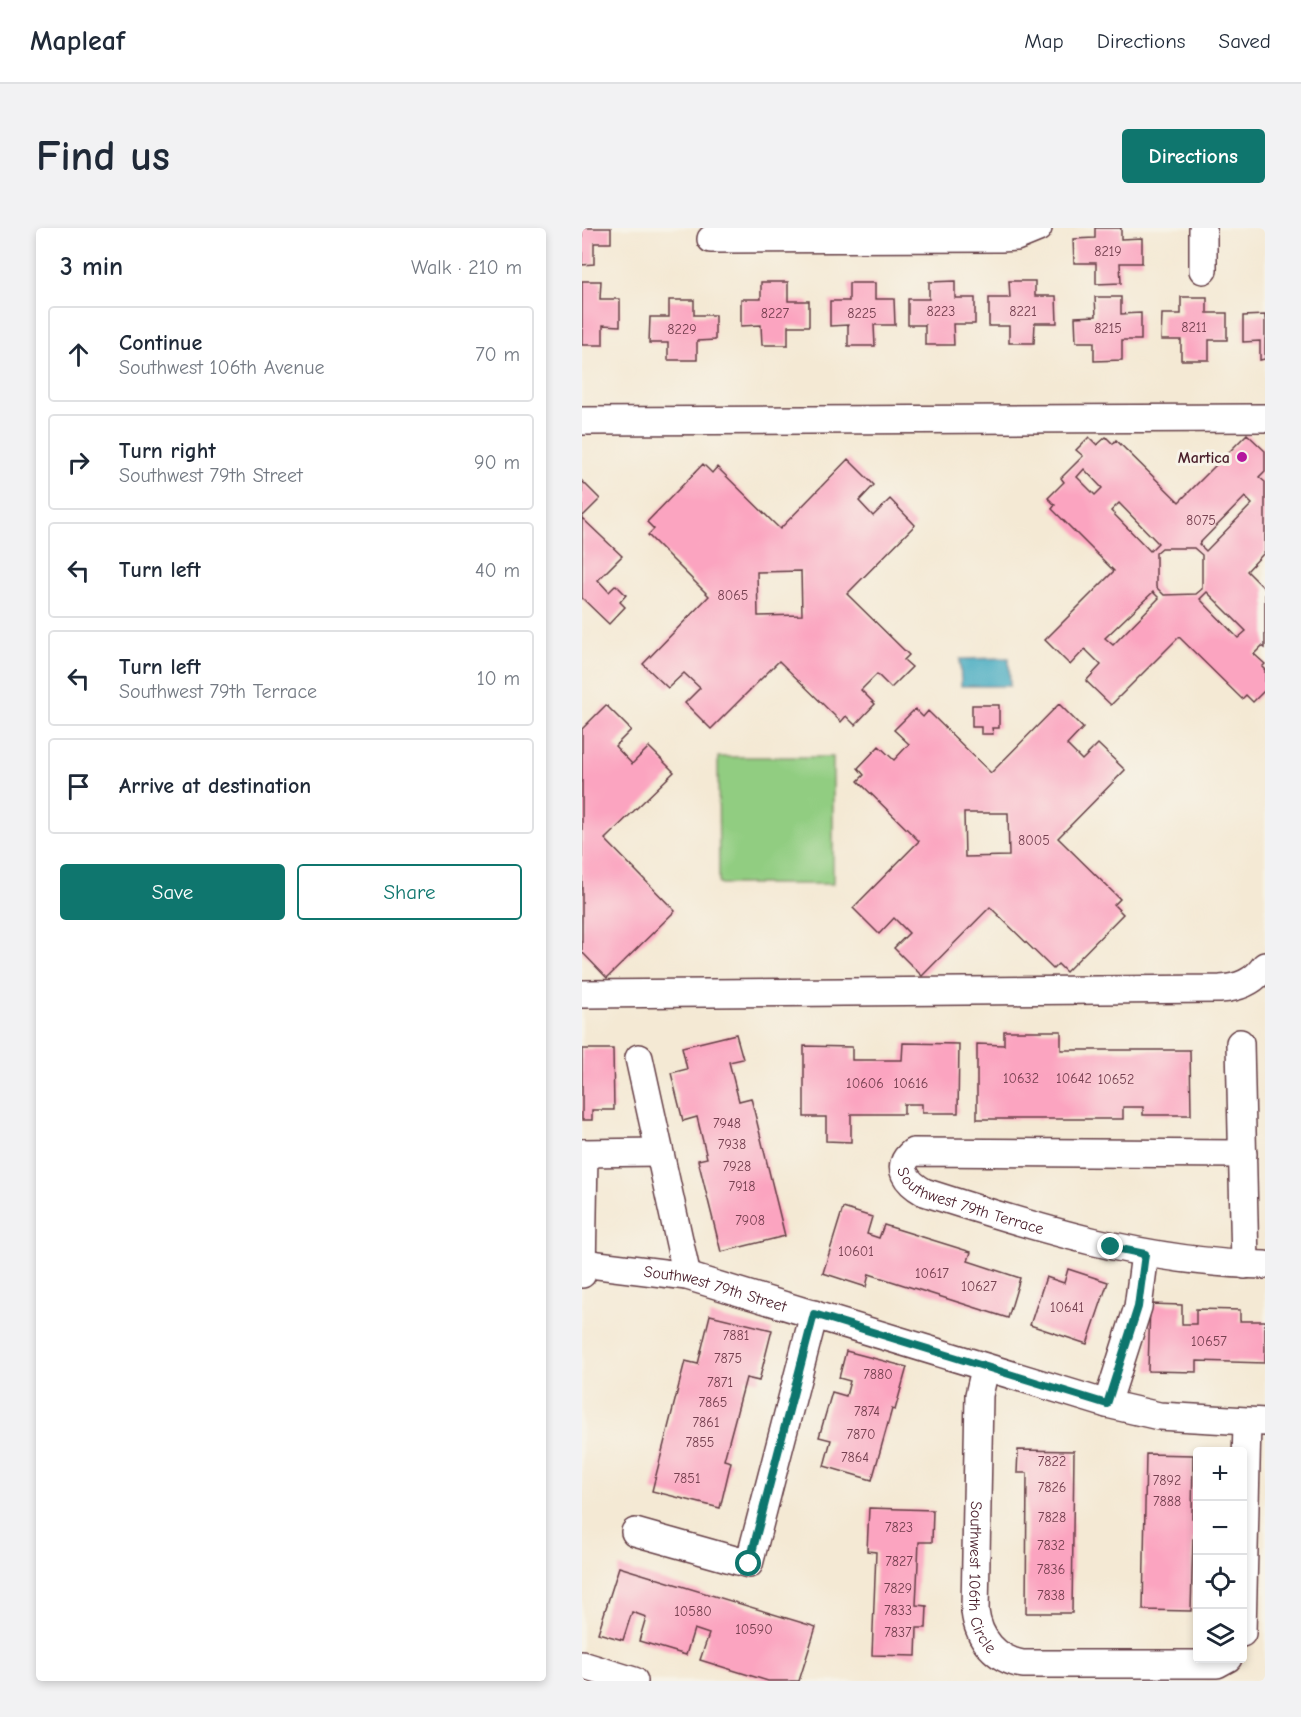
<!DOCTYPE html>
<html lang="en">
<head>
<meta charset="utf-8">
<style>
  :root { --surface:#fff; --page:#f2f2f3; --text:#1f2937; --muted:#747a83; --line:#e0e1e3; --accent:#0f766e }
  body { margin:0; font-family:"Comic Neue",sans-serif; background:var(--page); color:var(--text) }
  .controls { position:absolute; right:18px; bottom:18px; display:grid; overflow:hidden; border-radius:6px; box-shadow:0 3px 9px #0003 }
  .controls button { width:54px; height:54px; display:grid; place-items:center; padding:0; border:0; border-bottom:2px solid var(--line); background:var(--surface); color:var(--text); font:30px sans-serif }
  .stop { position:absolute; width:18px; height:18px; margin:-14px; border:4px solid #0f766e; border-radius:50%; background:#fff }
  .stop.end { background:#0f766e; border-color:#fff; box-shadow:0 2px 6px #0008 }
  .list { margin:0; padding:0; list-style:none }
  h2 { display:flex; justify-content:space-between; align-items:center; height:78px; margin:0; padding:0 24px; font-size:26px }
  h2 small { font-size:20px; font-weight:400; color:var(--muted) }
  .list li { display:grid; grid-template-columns:39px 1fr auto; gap:18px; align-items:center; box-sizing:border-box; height:96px; margin:0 12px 12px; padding:0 12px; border:2px solid var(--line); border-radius:6px }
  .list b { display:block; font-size:22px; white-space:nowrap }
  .list p { margin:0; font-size:20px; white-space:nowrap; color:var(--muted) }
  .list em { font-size:20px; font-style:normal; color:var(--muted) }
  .actions { display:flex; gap:12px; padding:18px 24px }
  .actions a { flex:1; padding:14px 0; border:2px solid var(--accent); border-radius:6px; text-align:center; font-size:21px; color:var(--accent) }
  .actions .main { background:var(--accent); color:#fff }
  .icon { flex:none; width:33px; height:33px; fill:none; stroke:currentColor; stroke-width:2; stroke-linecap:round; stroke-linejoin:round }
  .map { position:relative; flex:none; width:683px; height:1453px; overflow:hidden; border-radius:6px }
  header { display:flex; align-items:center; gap:36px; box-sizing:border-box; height:84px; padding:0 30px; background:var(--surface); border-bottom:2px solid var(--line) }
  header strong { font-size:28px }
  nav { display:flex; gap:33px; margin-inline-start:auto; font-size:21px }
  .intro { display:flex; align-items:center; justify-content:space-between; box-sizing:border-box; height:144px; padding:0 36px }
  h1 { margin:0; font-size:42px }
  .button { padding:15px 27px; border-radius:6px; background:var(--accent); color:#fff; font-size:21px; font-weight:700 }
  main { display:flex; gap:36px; padding:0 36px }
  aside { flex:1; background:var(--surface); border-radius:6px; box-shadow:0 3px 9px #0003 }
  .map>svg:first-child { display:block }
  .green { fill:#91cd81; stroke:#6e7656; stroke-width:1.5 }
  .water { fill:#40a9c0; stroke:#456476; stroke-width:1.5 }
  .building { fill:#fba4c0; fill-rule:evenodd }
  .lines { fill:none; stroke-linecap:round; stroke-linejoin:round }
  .street-casing { stroke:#643d44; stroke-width:30 }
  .street { stroke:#fff; stroke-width:27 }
  .route { stroke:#0f766e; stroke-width:8 }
  .poi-dot { fill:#b5179e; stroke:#f7f3e8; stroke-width:2 }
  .labels { text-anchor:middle; stroke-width:6; stroke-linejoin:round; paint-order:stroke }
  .number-label { font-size:14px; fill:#764050 }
  .poi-label { font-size:16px; font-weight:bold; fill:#4a1f2b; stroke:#f7f3e8; text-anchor:end }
  .street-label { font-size:16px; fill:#4a1f2b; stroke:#f7f3e8 }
</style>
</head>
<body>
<header>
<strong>Mapleaf</strong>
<nav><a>Map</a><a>Directions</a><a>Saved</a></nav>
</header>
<div class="intro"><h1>Find us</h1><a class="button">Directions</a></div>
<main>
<aside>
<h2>3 min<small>Walk · 210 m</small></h2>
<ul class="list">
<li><svg class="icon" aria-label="ahead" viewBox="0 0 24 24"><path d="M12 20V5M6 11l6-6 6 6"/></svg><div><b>Continue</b><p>Southwest 106th Avenue</p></div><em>70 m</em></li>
<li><svg class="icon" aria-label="right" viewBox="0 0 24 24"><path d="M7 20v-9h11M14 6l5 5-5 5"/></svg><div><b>Turn right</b><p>Southwest 79th Street</p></div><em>90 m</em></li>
<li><svg class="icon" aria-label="left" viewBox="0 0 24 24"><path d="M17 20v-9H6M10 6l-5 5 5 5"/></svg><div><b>Turn left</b></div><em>40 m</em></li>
<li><svg class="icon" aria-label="left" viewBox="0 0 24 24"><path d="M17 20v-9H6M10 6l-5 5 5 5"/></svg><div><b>Turn left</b><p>Southwest 79th Terrace</p></div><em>10 m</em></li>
<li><svg class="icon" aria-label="arrive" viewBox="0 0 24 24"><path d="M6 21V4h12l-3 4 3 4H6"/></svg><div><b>Arrive at destination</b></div></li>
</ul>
<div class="actions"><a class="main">Save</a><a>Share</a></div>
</aside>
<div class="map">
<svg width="683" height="1453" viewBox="0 0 683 1453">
  <rect width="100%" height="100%" fill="#f7f3e8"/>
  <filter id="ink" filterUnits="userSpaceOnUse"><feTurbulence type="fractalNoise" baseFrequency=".0167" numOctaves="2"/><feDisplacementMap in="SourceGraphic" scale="12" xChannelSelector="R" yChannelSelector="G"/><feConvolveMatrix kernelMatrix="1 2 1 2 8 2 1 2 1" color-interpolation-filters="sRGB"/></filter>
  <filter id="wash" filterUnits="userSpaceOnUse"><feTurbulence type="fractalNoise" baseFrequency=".008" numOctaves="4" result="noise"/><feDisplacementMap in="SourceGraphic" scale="24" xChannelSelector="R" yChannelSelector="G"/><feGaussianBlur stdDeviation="1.35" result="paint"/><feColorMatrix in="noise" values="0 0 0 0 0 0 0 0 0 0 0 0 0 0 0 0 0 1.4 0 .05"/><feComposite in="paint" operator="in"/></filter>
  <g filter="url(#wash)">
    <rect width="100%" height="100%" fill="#f4e9d4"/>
    <path class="green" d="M136 529H251V656H137Z"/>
    <path class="water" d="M427 430 428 458H379L378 431Z"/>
    <g id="blocks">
      <g class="building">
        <path d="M0 0H29V15H12V36L0 37Z"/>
        <path d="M513 0H539V11L560 10V35H538L539 55 514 56V35H492L491 11 513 10Z"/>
        <path d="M0 53H19L18 71H38V98L21 97V117H0Z"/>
        <path d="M373 53V70H393V96H371L372 117H343V97H326V71H347V54Z"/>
        <path d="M427 53H453V68H474L475 95H453L452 115H427V98H407V70H428Z"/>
        <path d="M179 54H206V73H227V98H206V117H180L179 97 159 98V71H179Z"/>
        <path d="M267 55H293V71H312L313 97H292L293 118H266V97L248 98V73H267Z"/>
        <path d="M513 69H539V86L559 85V112H540V132L512 133V114H494L493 89 514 88Z"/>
        <path d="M599 69H625V85H645V112H627V132H599V112H579L580 86H599Z"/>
        <path d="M87 72H112V87H133V112L115 113V132H86V115H67L68 89H87Z"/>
        <path d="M683 87V131L678 132V113L661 114V88Z"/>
        <path d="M665 206 683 223V243L677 249 683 254V324L665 343 683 361V420L680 418 672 426 683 436 680 439 683 442V462L671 474 664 467 660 471 597 409 529 477 504 453 519 437 503 421 488 437 463 412 532 343 470 281 473 277 466 270 482 254 479 250 501 228 494 222 507 209 515 217 524 209 531 216 534 212 597 274ZM502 241 520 260 513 267 495 249ZM663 269 670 276 624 323 617 316ZM537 275 576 315 568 323 529 283ZM580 320H612L620 327V361L614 366 582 367 574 359V325ZM571 364 577 370 531 417 523 410ZM625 364 664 403 656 410 618 371Z"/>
        <path d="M266 231 292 257 277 273 291 288 308 271 333 297 265 366 327 427 322 432 330 439 309 460 295 446 279 462 293 476 273 497 264 488 259 494 197 433 129 501 103 475 118 460 102 445 86 460 61 436 127 368 66 307 72 301 65 294 121 236 130 245 135 239 198 301ZM219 343 220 387 176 388 175 344Z"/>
        <path d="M0 253 18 271 0 289Z"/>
        <path d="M0 290 40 328 16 352 27 364 34 357 44 367 38 374 43 379 27 396 0 370Z"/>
        <path d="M477 476 501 500 485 517 500 532 516 516 543 542 476 610 538 671 532 677 541 686 484 744 476 736 471 741 408 679 340 748 312 720 327 705 312 690 297 706 271 680 337 613 276 553 282 547 276 540 297 518 312 532 327 516 312 502 333 481 341 489 346 483 409 545ZM382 585H426L427 628 383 629Z"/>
        <path d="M24 477 49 502 33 518 50 536 67 519 92 544 23 611 93 683 25 750 0 724V501Z"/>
        <path d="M390 477H417V500H410L411 506H399V499H390Z"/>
        <path d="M422 803H479V822H608L609 887H561V879H541V891H395V816L422 817Z"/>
        <path d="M154 806 161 831 147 834 157 873 169 870 203 1008 139 1024 116 932 125 930 115 889 101 893 89 845 105 841 100 819Z"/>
        <path d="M321 815 377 816 376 885H340V876H322V886H269V914L244 913V889H222V818L270 819V832H320Z"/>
        <path d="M0 821H31L32 882H10V892H0Z"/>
        <path d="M261 980 290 989 285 1006 297 1010 302 997 389 1024 386 1033 438 1050 426 1090 287 1046 284 1059 241 1045Z"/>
        <path d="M486 1041 526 1054 505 1116 448 1097 464 1049 482 1055Z"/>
        <path d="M568 1076 600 1077V1096H614V1081L658 1082V1093H683V1135L615 1133V1144L566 1143Z"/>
        <path d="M128 1087 190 1102 177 1153 164 1150 142 1232 149 1234 138 1280 70 1263 103 1133 116 1136Z"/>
        <path d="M264 1123 325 1139 313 1182 310 1181 290 1252 242 1238 249 1212 237 1209 250 1164 264 1168 268 1153 257 1150Z"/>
        <path d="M436 1222 492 1223 490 1385H444L445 1245H435Z"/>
        <path d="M564 1226 611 1227 610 1290H616V1311H611L609 1383 561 1382Z"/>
        <path d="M287 1280 351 1282 350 1314H337L334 1377 345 1378 344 1400H335L334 1428 290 1427 294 1324 285 1323Z"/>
        <path d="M37 1339 234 1399 217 1453H186L118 1432 127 1406 112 1401 104 1427 57 1413 64 1389 50 1384 41 1412 16 1405Z"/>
      </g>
    </g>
  </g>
  <g filter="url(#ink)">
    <use href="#blocks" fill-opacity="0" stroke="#643d44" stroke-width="1.5"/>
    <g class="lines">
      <g class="street-casing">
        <g id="street">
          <path d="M621 0V42"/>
          <path d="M129 11 419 10 434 9 456 0"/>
          <path d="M0 193 683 190"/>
          <path d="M0 766 638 761C657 760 672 754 683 738"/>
          <path d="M658 815 663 1037"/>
          <path d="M57 830 105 1048"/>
          <path d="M0 925 77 924"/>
          <path id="s1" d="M661 926 331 924C311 939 326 955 342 964 454 1000 565 1035 683 1037"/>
          <path id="s2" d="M0 1035 105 1048 525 1176 577 1188 683 1194"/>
          <path d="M0 1046 2 925"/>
          <path id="s3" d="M403 1141 397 1167 393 1383C396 1410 414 1432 441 1436H635L646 1430"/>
          <path d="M525 1176 556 1079 563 1026"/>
          <path d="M53 1304 167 1336 232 1086"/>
          <path d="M660 1405 665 1194"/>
          <path d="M0 1437 52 1453"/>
        </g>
      </g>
      <use href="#street" class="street"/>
    </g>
  </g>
  <g class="lines" filter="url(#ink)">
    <path class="route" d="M167 1336 232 1086 525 1176 556 1079 563 1026 529 1019"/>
  </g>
  <circle class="poi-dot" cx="660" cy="229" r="6"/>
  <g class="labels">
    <g class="number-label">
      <text x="526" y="28">8219</text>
      <text x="359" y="88">8223</text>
      <text x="441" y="88">8221</text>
      <text x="193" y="90">8227</text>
      <text x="280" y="90">8225</text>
      <text x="612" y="104">8211</text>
      <text x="526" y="105">8215</text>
      <text x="100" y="106">8229</text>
      <text x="619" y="297">8075</text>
      <text x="151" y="372">8065</text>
      <text x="452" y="617">8005</text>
      <text x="439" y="855">10632</text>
      <text x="492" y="855">10642</text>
      <text x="534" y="856">10652</text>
      <text x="283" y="860">10606</text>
      <text x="329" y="860">10616</text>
      <text x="145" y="900">7948</text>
      <text x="150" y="921">7938</text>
      <text x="155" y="943">7928</text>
      <text x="160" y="963">7918</text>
      <text x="168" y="997">7908</text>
      <text x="274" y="1028">10601</text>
      <text x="350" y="1050">10617</text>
      <text x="397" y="1063">10627</text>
      <text x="485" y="1084">10641</text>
      <text x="154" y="1112">7881</text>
      <text x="627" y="1118">10657</text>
      <text x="146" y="1135">7875</text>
      <text x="296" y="1151">7880</text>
      <text x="138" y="1159">7871</text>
      <text x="131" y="1179">7865</text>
      <text x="285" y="1188">7874</text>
      <text x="124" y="1199">7861</text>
      <text x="279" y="1211">7870</text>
      <text x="118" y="1219">7855</text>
      <text x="273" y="1234">7864</text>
      <text x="470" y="1238">7822</text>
      <text x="105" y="1255">7851</text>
      <text x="585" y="1257">7892</text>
      <text x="470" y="1264">7826</text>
      <text x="585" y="1278">7888</text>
      <text x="470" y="1294">7828</text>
      <text x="317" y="1304">7823</text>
      <text x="469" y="1322">7832</text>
      <text x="317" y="1338">7827</text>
      <text x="469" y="1346">7836</text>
      <text x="316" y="1365">7829</text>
      <text x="469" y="1372">7838</text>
      <text x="316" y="1387">7833</text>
      <text x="111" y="1388">10580</text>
      <text x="172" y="1406">10590</text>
      <text x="316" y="1409">7837</text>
    </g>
    <g class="poi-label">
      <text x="648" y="235">Martica</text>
    </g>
    <g class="street-label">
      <text dy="6" stroke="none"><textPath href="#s1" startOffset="428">Southwest 79th Terrace</textPath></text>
      <text dy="6" stroke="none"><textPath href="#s2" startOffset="136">Southwest 79th Street</textPath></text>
      <text dy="6" stroke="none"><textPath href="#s3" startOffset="210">Southwest 106th Circle</textPath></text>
    </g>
  </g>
</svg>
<div class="controls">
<button>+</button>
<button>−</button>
<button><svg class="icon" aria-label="locate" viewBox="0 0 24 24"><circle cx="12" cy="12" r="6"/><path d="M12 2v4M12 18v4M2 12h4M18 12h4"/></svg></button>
<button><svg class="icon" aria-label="layers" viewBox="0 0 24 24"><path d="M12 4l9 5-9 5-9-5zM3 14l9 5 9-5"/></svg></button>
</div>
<div class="stop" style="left:167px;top:1336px"></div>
<div class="stop end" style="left:529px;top:1019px"></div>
</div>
</main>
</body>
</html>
